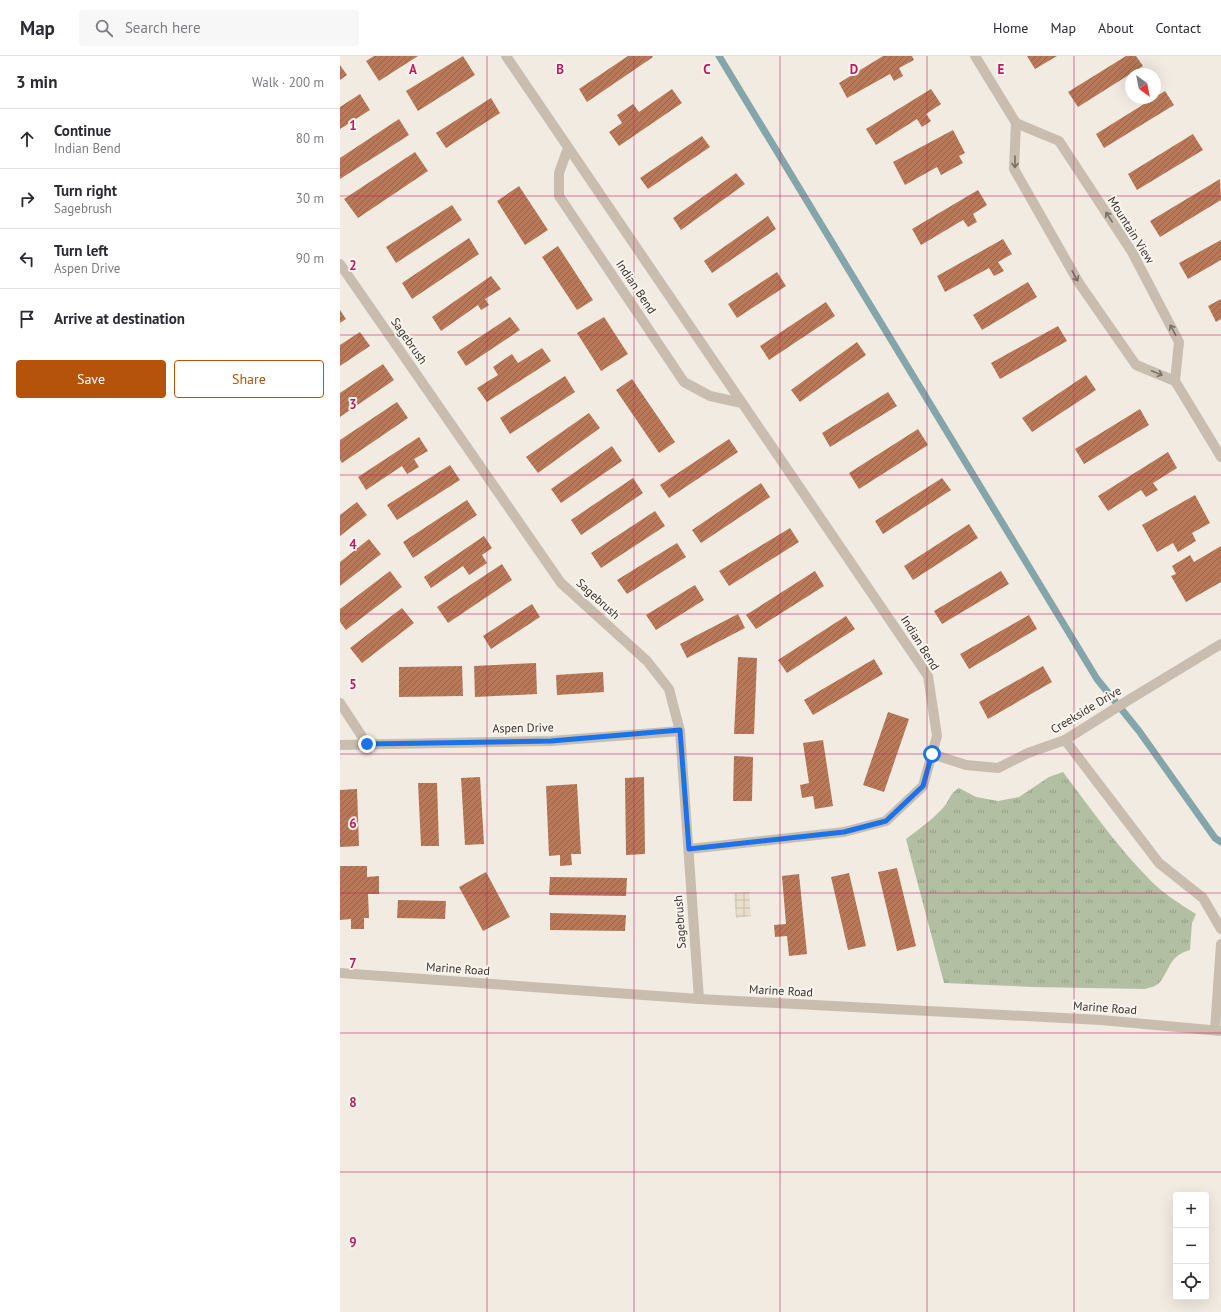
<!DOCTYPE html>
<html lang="en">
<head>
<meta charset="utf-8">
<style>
  :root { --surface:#fff; --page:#f7f7f7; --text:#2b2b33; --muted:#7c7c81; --line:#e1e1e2; --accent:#b45309 }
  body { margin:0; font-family:"PT Sans",sans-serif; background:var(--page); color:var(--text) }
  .controls { position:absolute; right:12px; bottom:12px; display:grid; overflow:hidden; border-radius:4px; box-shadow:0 4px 16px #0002 }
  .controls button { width:36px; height:36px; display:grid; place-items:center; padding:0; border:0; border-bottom:1px solid var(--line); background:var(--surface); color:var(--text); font:20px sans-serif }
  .compass { position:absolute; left:785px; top:12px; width:36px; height:36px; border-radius:50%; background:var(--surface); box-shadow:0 4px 16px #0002; rotate:148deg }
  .stop { position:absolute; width:12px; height:12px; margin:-9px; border:3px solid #1a73e8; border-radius:50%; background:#fff }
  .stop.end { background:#1a73e8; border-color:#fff; box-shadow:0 1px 4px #0008 }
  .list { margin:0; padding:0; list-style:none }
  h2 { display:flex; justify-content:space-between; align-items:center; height:52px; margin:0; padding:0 16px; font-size:17px }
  h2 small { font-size:13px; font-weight:400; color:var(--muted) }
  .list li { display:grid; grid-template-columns:26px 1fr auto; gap:12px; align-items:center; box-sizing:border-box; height:60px; padding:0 16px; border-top:1px solid var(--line) }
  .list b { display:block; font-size:15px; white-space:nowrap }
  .list p { margin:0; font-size:13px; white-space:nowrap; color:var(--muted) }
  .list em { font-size:13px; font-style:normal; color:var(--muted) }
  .actions { display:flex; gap:8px; padding:12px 16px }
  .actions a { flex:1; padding:9px 0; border:1px solid var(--accent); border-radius:4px; text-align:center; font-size:14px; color:var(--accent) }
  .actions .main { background:var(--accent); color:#fff }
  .icon { flex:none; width:22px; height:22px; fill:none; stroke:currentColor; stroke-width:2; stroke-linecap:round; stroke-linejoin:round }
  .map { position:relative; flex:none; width:881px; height:1256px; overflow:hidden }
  header { display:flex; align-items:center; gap:24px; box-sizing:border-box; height:56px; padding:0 20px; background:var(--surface); border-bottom:1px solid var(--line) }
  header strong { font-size:19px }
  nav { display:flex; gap:22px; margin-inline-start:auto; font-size:14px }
  .search { width:280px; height:36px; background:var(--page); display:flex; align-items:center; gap:10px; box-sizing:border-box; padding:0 14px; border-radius:4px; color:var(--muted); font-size:15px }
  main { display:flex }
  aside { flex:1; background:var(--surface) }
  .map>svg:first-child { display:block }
  .grass { fill:url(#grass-tufts) }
  .plaza { fill:url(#plaza-grid) }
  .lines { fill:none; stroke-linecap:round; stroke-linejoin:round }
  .stream { stroke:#84a6ab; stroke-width:7 }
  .building { fill:url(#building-hatch) }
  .street { stroke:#c8bdaf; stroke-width:10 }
  .oneway { stroke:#797067 }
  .route { stroke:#1a73e8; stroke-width:5 }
  .grid { fill:none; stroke:#c2185b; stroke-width:1; stroke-opacity:0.55 }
  .labels { text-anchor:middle; stroke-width:4; stroke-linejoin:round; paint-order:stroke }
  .street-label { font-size:12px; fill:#38312c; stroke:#f9f5ee }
  .grid-label { font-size:13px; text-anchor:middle; font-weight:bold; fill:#c2185b; stroke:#f9f5ee; stroke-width:4; stroke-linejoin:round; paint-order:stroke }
</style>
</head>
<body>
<header>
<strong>Map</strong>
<div class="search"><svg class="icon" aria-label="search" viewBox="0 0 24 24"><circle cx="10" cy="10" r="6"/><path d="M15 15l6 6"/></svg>Search here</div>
<nav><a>Home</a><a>Map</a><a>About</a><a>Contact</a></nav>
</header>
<main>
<aside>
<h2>3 min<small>Walk · 200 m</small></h2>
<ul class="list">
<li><svg class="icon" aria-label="ahead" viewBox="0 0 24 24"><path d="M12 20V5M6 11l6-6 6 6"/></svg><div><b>Continue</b><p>Indian Bend</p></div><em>80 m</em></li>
<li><svg class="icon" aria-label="right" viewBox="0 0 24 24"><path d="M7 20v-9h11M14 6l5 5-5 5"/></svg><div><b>Turn right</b><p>Sagebrush</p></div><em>30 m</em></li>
<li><svg class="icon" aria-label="left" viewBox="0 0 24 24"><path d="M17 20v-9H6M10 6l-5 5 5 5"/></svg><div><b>Turn left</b><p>Aspen Drive</p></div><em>90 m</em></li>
<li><svg class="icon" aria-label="arrive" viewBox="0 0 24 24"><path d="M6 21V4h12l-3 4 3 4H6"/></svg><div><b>Arrive at destination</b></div></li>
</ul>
<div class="actions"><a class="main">Save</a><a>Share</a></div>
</aside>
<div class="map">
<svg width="881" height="1256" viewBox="0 0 881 1256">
  <defs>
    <pattern id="grass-tufts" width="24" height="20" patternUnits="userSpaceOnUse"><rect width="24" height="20" fill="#b3bfa3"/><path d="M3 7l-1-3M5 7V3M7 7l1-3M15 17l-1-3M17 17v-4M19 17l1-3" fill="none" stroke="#939c85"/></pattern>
    <pattern id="plaza-grid" width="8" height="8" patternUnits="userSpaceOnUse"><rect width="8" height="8" fill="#e7decb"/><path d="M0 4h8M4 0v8" fill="none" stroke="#c7bfae"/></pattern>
    <pattern id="building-hatch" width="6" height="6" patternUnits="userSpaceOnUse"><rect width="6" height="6" fill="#b97958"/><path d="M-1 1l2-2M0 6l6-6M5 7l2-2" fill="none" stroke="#976449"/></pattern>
  </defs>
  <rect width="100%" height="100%" fill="#f1ebe2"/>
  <path class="grass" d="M723 716C751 753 778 792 811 825 824 838 840 848 856 858L852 867 850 894C829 900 831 912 820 926 817 930 809 932 805 933L693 931 604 927 566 783C579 773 592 764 603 752 611 743 608 739 619 732L636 741 658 745 679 741 709 721Z"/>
  <path class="plaza" d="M409 836 411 860 396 862 394 837Z"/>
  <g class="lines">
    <path class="stream" d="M379 0 757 623 799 675 875 782 881 786"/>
  </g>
  <g class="building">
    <path d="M34 0H78L39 25 26 5Z"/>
    <path d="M123 0 135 19 78 55 66 35Z"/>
    <path d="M288 0H312L313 1 247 46 239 33Z"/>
    <path d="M543 0H572L574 4 559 12 563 20 554 25 550 18 507 42 499 27Z"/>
    <path d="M687 0H717L695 13Z"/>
    <path d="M786 0H796L803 10 738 51 728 36Z"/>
    <path d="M0 9 7 19 0 24Z"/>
    <path d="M332 33 342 47 279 90 269 76 282 67 277 59 293 48 299 56Z"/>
    <path d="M591 33 601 48 586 58 591 65 582 71 577 63 536 89 526 73Z"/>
    <path d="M825 35 834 49 764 92 756 78Z"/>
    <path d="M20 38 30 54 0 73V51Z"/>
    <path d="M151 42 160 57 106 92 96 77Z"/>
    <path d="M59 63 69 79 0 123V102Z"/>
    <path d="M613 74 625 97 619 100 623 107 601 119 597 111 565 129 553 106Z"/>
    <path d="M853 78 863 94 797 134 788 118Z"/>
    <path d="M362 80 370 91 308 133 300 122Z"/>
    <path d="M75 96 88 115 18 162 4 143Z"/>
    <path d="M396 117 405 128 341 174 333 162Z"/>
    <path d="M880 123 881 144 820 181 810 165Z"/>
    <path d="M179 130 208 174 185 189 157 145Z"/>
    <path d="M638 134 647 149 633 158 637 166 628 171 623 164 581 189 572 173Z"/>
    <path d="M112 149 122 164 56 207 46 191Z"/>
    <path d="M428 160 436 173 372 217 364 205Z"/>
    <path d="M129 182 139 198 72 243 62 227Z"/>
    <path d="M663 183 672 198 658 206 664 215 654 220 649 212 605 236 597 220Z"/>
    <path d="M881 184V204L848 223 839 207Z"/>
    <path d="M218 190 253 244 237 254 202 201Z"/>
    <path d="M437 216 446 230 397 262 388 248Z"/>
    <path d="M151 220 161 233 145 243 149 249 141 254 138 249 101 275 92 261Z"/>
    <path d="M688 226 697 241 642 274 633 259Z"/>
    <path d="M881 243V263L876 266 868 250Z"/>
    <path d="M486 246 495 260 429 304 420 290Z"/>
    <path d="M0 254 6 263 0 267Z"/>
    <path d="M170 261 180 274 126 310 117 296Z"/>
    <path d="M264 261 288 298 261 315 237 277Z"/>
    <path d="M718 270 727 285 660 323 651 307Z"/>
    <path d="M20 276 30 290 0 310V289Z"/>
    <path d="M517 286 526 299 460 346 451 334Z"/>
    <path d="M202 292 211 305 147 346 137 332 158 319 153 311 172 298 178 307Z"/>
    <path d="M43 308 54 324 0 361V337Z"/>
    <path d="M746 319 756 334 692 376 682 362Z"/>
    <path d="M225 320 235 336 170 378 160 362Z"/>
    <path d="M292 323 335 386 319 397 276 334Z"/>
    <path d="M548 336 557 350 490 391 482 377Z"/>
    <path d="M57 346 68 362 2 407 0 404V384Z"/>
    <path d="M800 353 809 369 744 408 735 393Z"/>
    <path d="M249 357 260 372 198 417 186 401Z"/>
    <path d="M578 373 588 389 519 433 509 417Z"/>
    <path d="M79 381 88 395 74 403 79 411 67 418 62 410 26 434 18 421Z"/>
    <path d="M389 383 398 396 329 442 320 429Z"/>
    <path d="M272 390 282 405 221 447 211 433Z"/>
    <path d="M828 396 837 412 813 427 818 434 806 441 801 434 768 455 758 440Z"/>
    <path d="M110 409 120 424 57 464 47 449Z"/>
    <path d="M293 422 303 437 241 479 231 464Z"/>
    <path d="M602 422 611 434 543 478 535 465Z"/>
    <path d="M421 427 430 441 361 487 352 474Z"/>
    <path d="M855 439 870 467 852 477 856 485 838 496 833 487 817 496 802 469Z"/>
    <path d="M127 444 137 459 73 502 63 486Z"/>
    <path d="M17 446 27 459 0 480V459Z"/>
    <path d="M315 455 325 470 261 512 251 497Z"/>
    <path d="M629 468 638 482 573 524 564 510Z"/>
    <path d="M450 472 459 486 389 530 379 515Z"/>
    <path d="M144 480 152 492 142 499 147 507 129 519 123 510 91 532 84 521Z"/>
    <path d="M29 483 41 498 0 530V506Z"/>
    <path d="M337 487 346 501 287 538 277 524Z"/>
    <path d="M881 490V526L846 546 831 520 836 518 832 510 850 499 854 506Z"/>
    <path d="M162 508 172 524 108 567 97 551Z"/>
    <path d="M50 515 62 531 6 574 0 566V553Z"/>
    <path d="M475 515 484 530 416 573 406 559Z"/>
    <path d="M661 515 669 528 602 568 594 555Z"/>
    <path d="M355 529 364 544 316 574 306 559Z"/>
    <path d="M192 548 200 561 151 593 143 580Z"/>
    <path d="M62 552 74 567 22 607 10 592Z"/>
    <path d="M398 558 405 572 347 602 340 588Z"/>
    <path d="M689 559 697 573 629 613 620 598Z"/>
    <path d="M506 560 515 573 447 617 438 604Z"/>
    <path d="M398 601 417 602 414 678H394Z"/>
    <path d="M534 603 543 618 473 659 464 644Z"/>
    <path d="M196 607 197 638 135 641 134 610Z"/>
    <path d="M122 610 123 640 59 641V611Z"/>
    <path d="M703 610 712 626 648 663 639 646Z"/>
    <path d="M263 616 264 636 217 639 216 619Z"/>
    <path d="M548 656 569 663 544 736 523 729Z"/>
    <path d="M483 684 493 750 475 753 473 740 462 742 460 729 469 727 463 687Z"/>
    <path d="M394 700 413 701 412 745H393Z"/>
    <path d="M140 721 144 788 125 789 121 722Z"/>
    <path d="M304 721 305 798 286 799 285 722Z"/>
    <path d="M78 727H97L99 790H81Z"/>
    <path d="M237 728 241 798H231L232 809 220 810V799L209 800 206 730Z"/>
    <path d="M17 733 19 790 0 791V734Z"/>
    <path d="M0 810H27V821L39 820V838H28L29 862H24V873H11V863L0 864Z"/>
    <path d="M557 812 576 890 557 895 538 816Z"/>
    <path d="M146 816 170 861 143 875 119 831Z"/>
    <path d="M509 817 526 890 508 894 491 821Z"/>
    <path d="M459 818 467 898 449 900 447 880 435 881 434 869 446 868 442 820Z"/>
    <path d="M210 821 287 822 286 840 209 839Z"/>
    <path d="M58 844 106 845 105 863 57 862Z"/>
    <path d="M210 857 286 859 285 875 210 874Z"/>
  </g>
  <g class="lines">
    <g class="street">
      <path d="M166 0 588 620 597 680 592 698 583 730 546 765 504 776 349 793"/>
      <path d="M635 0 676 67 674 113 739 227 796 309 835 325"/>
      <path d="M676 67 719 85 792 196 839 286 835 325 881 401"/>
      <path d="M228 92 219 117V140L344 326 370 340 402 347"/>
      <path d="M0 208 221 527 307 605 329 633 340 675 359 943"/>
      <path d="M0 647 27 688"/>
      <path d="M725 684 819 807 863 842 881 873"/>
      <path d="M0 689 211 685 340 675"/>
      <path d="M592 698 626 709 658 712 688 697 725 684 787 645 881 588"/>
      <path d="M0 917 359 943 761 964 881 975"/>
      <path d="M875 974 881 888"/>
    </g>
  </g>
  <defs><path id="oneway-shaft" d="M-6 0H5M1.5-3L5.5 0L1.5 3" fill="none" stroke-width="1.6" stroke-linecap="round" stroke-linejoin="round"/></defs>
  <g class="oneway">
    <use href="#oneway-shaft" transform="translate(675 106) rotate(90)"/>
    <use href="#oneway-shaft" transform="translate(769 161) rotate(-123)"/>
    <use href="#oneway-shaft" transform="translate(735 220) rotate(61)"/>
    <use href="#oneway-shaft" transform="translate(833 274) rotate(-118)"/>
    <use href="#oneway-shaft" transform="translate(817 317) rotate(22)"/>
  </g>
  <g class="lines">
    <path class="route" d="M27 688 211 685 340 674 349 793 504 776 546 765 583 730 592 698"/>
  </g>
  <path class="grid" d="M147 0V1256M294 0V1256M440 0V1256M587 0V1256M734 0V1256M0 140H881M0 279H881M0 419H881M0 558H881M0 698H881M0 837H881M0 977H881M0 1116H881"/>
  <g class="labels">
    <g class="street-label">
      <text transform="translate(791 174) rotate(58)" y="4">Mountain View</text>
      <text transform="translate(296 231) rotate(56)" y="4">Indian Bend</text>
      <text transform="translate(69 285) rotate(55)" y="4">Sagebrush</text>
      <text transform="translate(258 543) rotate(42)" y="4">Sagebrush</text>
      <text transform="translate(580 587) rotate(58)" y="4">Indian Bend</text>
      <text transform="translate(746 654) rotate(-31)" y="4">Creekside Drive</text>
      <text transform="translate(183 672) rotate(-1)" y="4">Aspen Drive</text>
      <text transform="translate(340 866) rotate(-94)" y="4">Sagebrush</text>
      <text transform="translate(118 913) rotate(4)" y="4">Marine Road</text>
      <text transform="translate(441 935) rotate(3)" y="4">Marine Road</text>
      <text transform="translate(765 952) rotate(4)" y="4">Marine Road</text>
    </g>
  </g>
  <g class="grid-label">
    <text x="73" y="18">A</text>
    <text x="220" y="18">B</text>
    <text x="367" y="18">C</text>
    <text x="514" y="18">D</text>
    <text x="661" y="18">E</text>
    <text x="13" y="74">1</text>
    <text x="13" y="214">2</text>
    <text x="13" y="353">3</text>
    <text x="13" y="493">4</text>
    <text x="13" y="633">5</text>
    <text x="13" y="772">6</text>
    <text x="13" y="912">7</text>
    <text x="13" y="1051">8</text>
    <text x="13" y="1191">9</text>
  </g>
</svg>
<div class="controls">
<button>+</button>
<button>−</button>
<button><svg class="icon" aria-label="locate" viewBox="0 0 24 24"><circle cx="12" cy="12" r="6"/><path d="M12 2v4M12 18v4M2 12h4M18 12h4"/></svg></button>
</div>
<svg class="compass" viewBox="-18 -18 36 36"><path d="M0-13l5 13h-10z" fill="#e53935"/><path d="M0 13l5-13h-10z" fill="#7c7c81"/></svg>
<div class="stop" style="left:592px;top:698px"></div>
<div class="stop end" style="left:27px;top:688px"></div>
</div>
</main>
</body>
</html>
